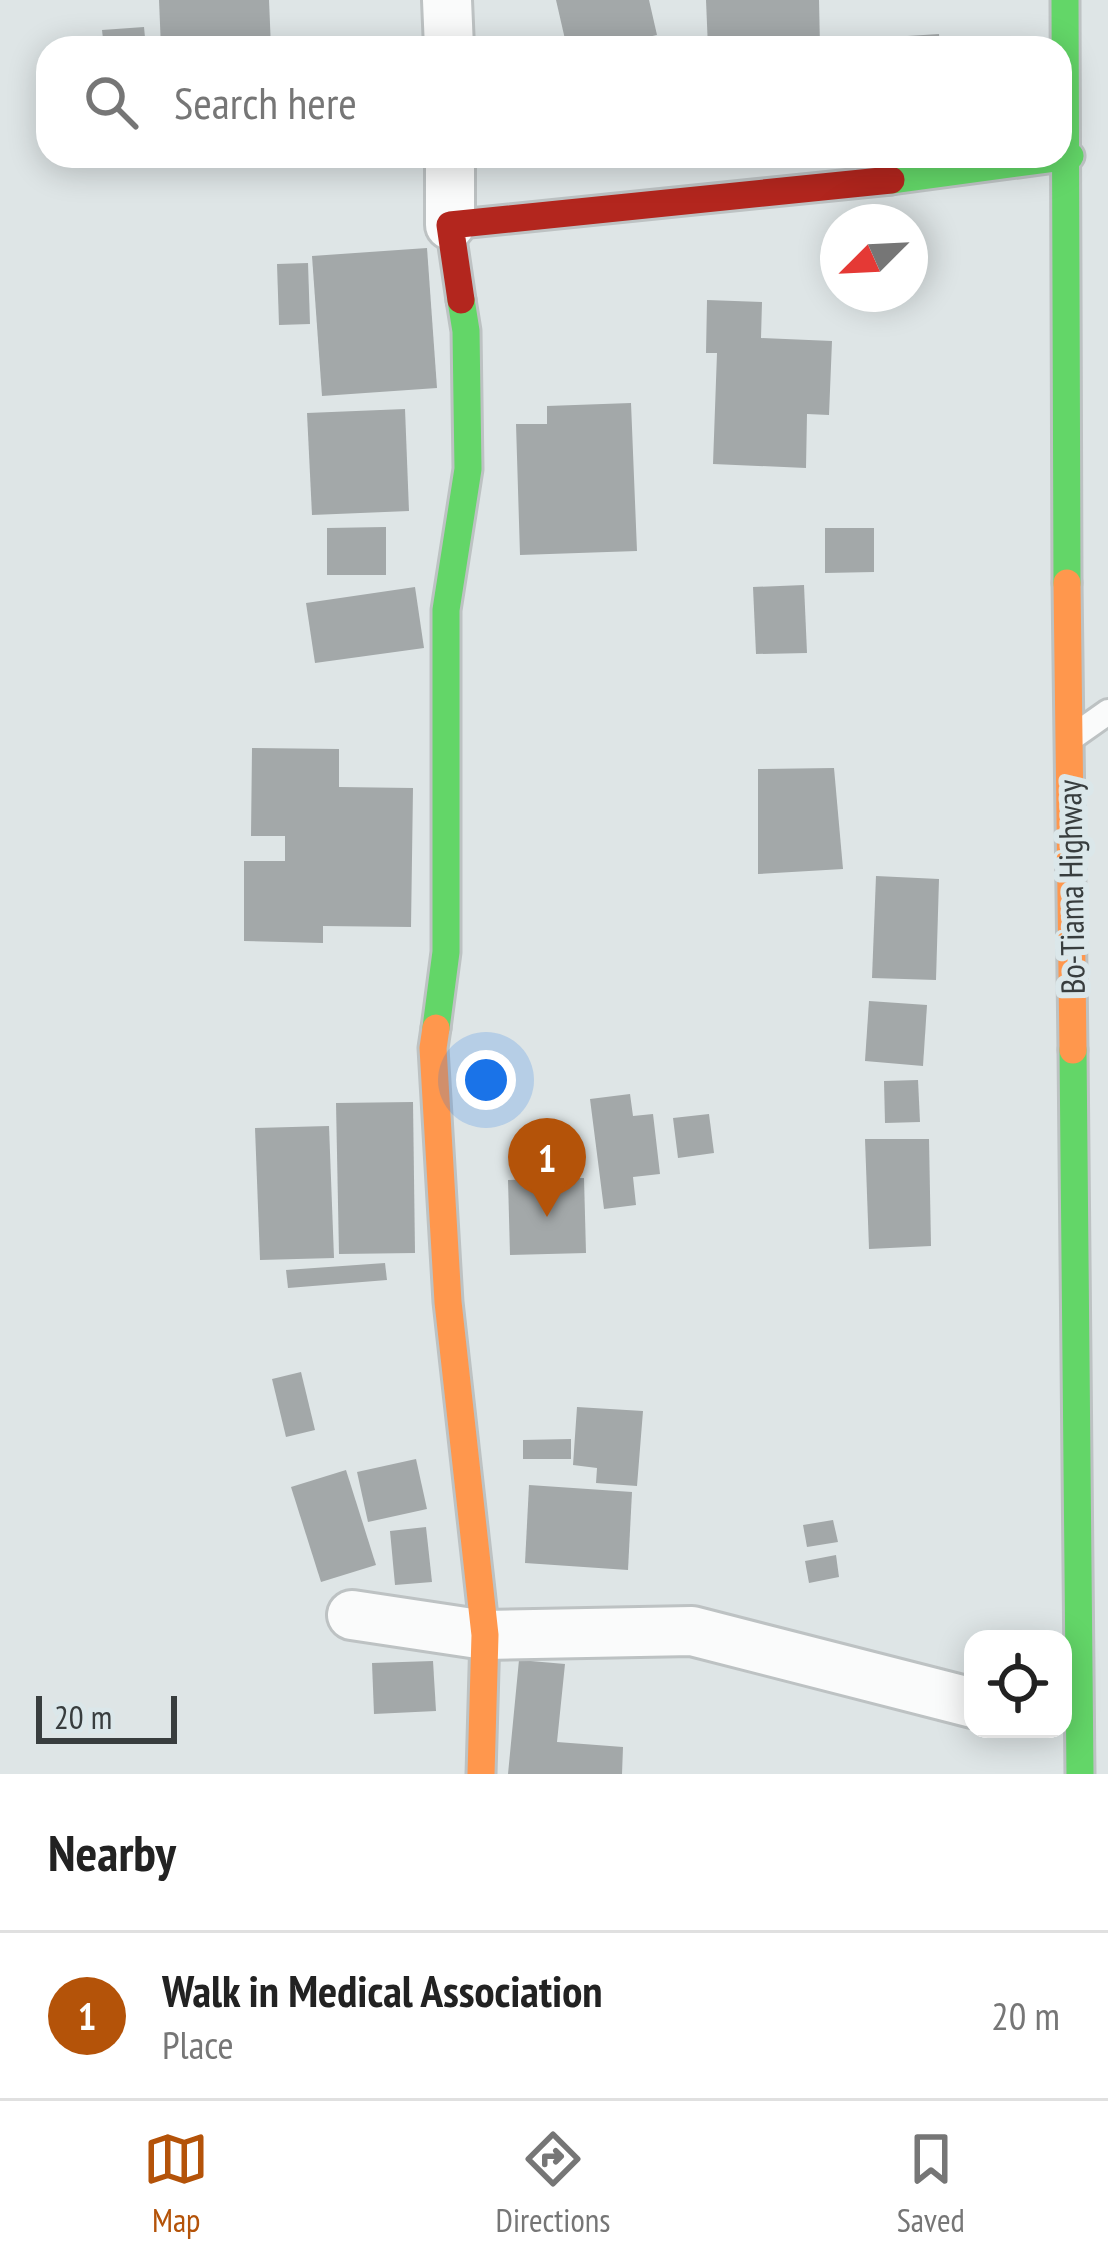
<!DOCTYPE html>
<html lang="en">
<head>
<meta charset="utf-8">
<style>
  :root { --surface:#fff; --page:#f2f2f2; --text:#222; --muted:#767676; --line:#e0e0e0; --accent:#b45309 }
  body { margin:0; font-family:"PT Sans Narrow",sans-serif; background:var(--page); color:var(--text) }
  .controls { position:absolute; right:36px; bottom:36px; display:grid; overflow:hidden; border-radius:24px; box-shadow:0 6px 30px #0003 }
  .controls button { width:108px; height:108px; display:grid; place-items:center; padding:0; border:0; border-bottom:3px solid var(--line); background:var(--surface); color:var(--text); font:60px sans-serif }
  .compass { position:absolute; left:820px; top:204px; width:108px; height:108px; border-radius:50%; background:var(--surface); box-shadow:0 6px 30px #0003; rotate:246deg }
  .scale { position:absolute; left:36px; bottom:30px; width:141px; box-sizing:border-box; padding-left:12px; border:6px solid #383d3e; border-top:0; font-size:33px; line-height:42px; white-space:nowrap; color:#383d3e; -webkit-text-stroke:9px #dbe7ea; paint-order:stroke }
  .you { position:absolute; left:486px; top:1080px; width:42px; height:42px; margin:-30px; border:9px solid #fff; border-radius:50%; background:#1a73e8; box-shadow:0 0 0 18px #1a73e833 }
  .badge { display:grid; place-items:center; width:78px; height:78px; border-radius:50%; background:var(--accent); color:#fff; font-size:39px; font-weight:700 }
  .pin { position:absolute; translate:-50% -99px; filter:drop-shadow(0 3px 6px #0008) }
  .pin::after { content:''; position:absolute; top:63px; width:42px; height:36px; background:inherit; clip-path:polygon(0 0,100% 0,50% 100%) }
  .list { margin:0; padding:0; list-style:none }
  h2 { display:flex; justify-content:space-between; align-items:center; height:156px; margin:0; padding:0 48px; font-size:51px }
  h2 small { font-size:39px; font-weight:400; color:var(--muted) }
  .list li { display:grid; grid-template-columns:78px 1fr auto; gap:36px; align-items:center; box-sizing:border-box; height:168px; padding:0 48px; border-top:3px solid var(--line) }
  .list b { display:block; font-size:45px; white-space:nowrap }
  .list p { margin:0; font-size:39px; white-space:nowrap; color:var(--muted) }
  .list em { font-size:39px; font-style:normal; color:var(--muted) }
  .icon { flex:none; width:66px; height:66px; fill:none; stroke:currentColor; stroke-width:2; stroke-linecap:round; stroke-linejoin:round }
  .map { position:relative; flex:none; width:1108px; height:1774px; overflow:hidden }
  .search { position:absolute; background:var(--surface); box-shadow:0 6px 30px #0003; left:36px; right:36px; top:36px; height:132px; display:flex; align-items:center; gap:30px; box-sizing:border-box; padding:0 42px; border-radius:36px; color:var(--muted); font-size:45px }
  .sheet { height:324px; background:var(--surface) }
  nav { display:flex; justify-content:space-around; align-items:center; box-sizing:border-box; height:168px; border-top:3px solid var(--line); background:var(--surface); font-size:33px; color:var(--muted) }
  nav a { display:grid; justify-items:center; gap:6px }
  nav .on { color:var(--accent) }
  .map>svg:first-child { display:block }
  .building { fill:#a3a8a9 }
  .lines { fill:none; stroke-linecap:round; stroke-linejoin:round }
  .lane-casing { stroke:#bdc2c3; stroke-width:30 }
  .street-casing { stroke:#bdc2c3; stroke-width:54 }
  .fast-casing { stroke:#bdc2c3; stroke-width:33 }
  .slow-casing { stroke:#bdc2c3; stroke-width:33 }
  .jam-casing { stroke:#bdc2c3; stroke-width:33 }
  .lane { stroke:#fafbfb; stroke-width:24 }
  .street { stroke:#fafbfb; stroke-width:48 }
  .fast { stroke:#63d668; stroke-width:27 }
  .slow { stroke:#ff974d; stroke-width:27 }
  .jam { stroke:#b3261e; stroke-width:27 }
  .labels { text-anchor:middle; stroke-width:12; stroke-linejoin:round; paint-order:stroke }
  .street-label { font-size:33px; fill:#383d3e; stroke:#dbe7ea }
</style>
</head>
<body>
<div class="map">
<svg width="1108" height="1774" viewBox="0 0 1108 1774">
  <rect width="100%" height="100%" fill="#dee5e6"/>
  <g class="building">
    <path d="M159 0H269L271 48H161Z"/>
    <path d="M556 0H649L657 35 598 48H567Z"/>
    <path d="M706 0H819L820 48H708Z"/>
    <path d="M144 27 146 48H104L102 30Z"/>
    <path d="M939 34 940 48H877L876 38Z"/>
    <path d="M427 248 437 388 322 396 312 256Z"/>
    <path d="M308 263 310 324 279 325 277 264Z"/>
    <path d="M707 300 762 302 761 338 832 341 829 415 807 414 806 468 713 464 717 353H706Z"/>
    <path d="M631 403 637 551 520 555 516 424H547V406Z"/>
    <path d="M405 409 409 511 312 515 307 413Z"/>
    <path d="M386 527V575H327V528Z"/>
    <path d="M825 528H874V572L825 573Z"/>
    <path d="M804 585 807 653 756 654 753 587Z"/>
    <path d="M415 587 424 648 315 663 306 603Z"/>
    <path d="M252 748 339 749V787L413 788 411 927 323 926V943L244 941V861H285V836H251Z"/>
    <path d="M834 768 843 869 758 874V769Z"/>
    <path d="M876 876 939 879 936 980 872 978Z"/>
    <path d="M869 1001 927 1005 923 1066 865 1061Z"/>
    <path d="M918 1080 920 1122 885 1123 884 1081Z"/>
    <path d="M630 1094 633 1116 653 1114 660 1174 633 1177 636 1205 604 1209 590 1099Z"/>
    <path d="M413 1102 415 1253 339 1254 336 1103Z"/>
    <path d="M709 1114 714 1153 678 1158 673 1118Z"/>
    <path d="M329 1126 334 1258 260 1260 255 1128Z"/>
    <path d="M865 1139H929L931 1246 869 1249Z"/>
    <path d="M584 1178 586 1253 510 1255 508 1180Z"/>
    <path d="M385 1263 387 1280 288 1288 286 1270Z"/>
    <path d="M301 1372 315 1430 286 1437 272 1379Z"/>
    <path d="M577 1407 643 1411 637 1486 596 1483 597 1468 573 1465Z"/>
    <path d="M571 1439V1459H523V1440Z"/>
    <path d="M416 1459 427 1509 368 1522 357 1472Z"/>
    <path d="M346 1470 376 1565 321 1582 291 1487Z"/>
    <path d="M529 1485 632 1492 628 1570 525 1563Z"/>
    <path d="M833 1520 838 1542 807 1547 803 1525Z"/>
    <path d="M426 1527 432 1582 395 1585 390 1531Z"/>
    <path d="M836 1555 839 1577 809 1583 805 1561Z"/>
    <path d="M519 1660 565 1664 557 1742 623 1747 622 1774H508Z"/>
    <path d="M433 1661 436 1711 374 1714 372 1663Z"/>
  </g>
  <g class="lines">
    <g class="lane-casing">
      <path id="lane" d="M1074 736 1108 712"/>
    </g>
    <g class="street-casing">
      <g id="street">
        <path d="M447 0 449 48"/>
        <path d="M450 225V156"/>
        <path d="M352 1615 485 1635 692 1631 973 1703"/>
      </g>
    </g>
    <g class="fast-casing">
      <g id="fast">
        <path d="M1065 0 1067 583"/>
        <path d="M891 180 1070 156"/>
        <path d="M436 1028 446 952V610L468 469 466 331 461 300"/>
        <path d="M1073 1050 1080 1774"/>
      </g>
    </g>
    <g class="slow-casing">
      <g id="slow">
        <path d="M1067 583 1073 1050"/>
        <path d="M436 1028 433 1048 448 1302 485 1635 481 1774"/>
      </g>
    </g>
    <g class="jam-casing">
      <path id="jam" d="M461 300 450 225 891 180"/>
    </g>
    <use href="#lane" class="lane"/>
    <use href="#street" class="street"/>
    <use href="#fast" class="fast"/>
    <use href="#slow" class="slow"/>
    <use href="#jam" class="jam"/>
  </g>
  <g class="labels">
    <g class="street-label">
      <text transform="translate(1071 887) rotate(-91)" y="12">Bo-Tiama Highway</text>
    </g>
  </g>
</svg>
<div class="controls">
<button><svg class="icon" aria-label="locate" viewBox="0 0 24 24"><circle cx="12" cy="12" r="6"/><path d="M12 2v4M12 18v4M2 12h4M18 12h4"/></svg></button>
</div>
<svg class="compass" viewBox="-18 -18 36 36"><path d="M0-13l5 13h-10z" fill="#e53935"/><path d="M0 13l5-13h-10z" fill="#767676"/></svg>
<div class="scale">20 m</div>
<div class="you"></div>
<div class="pin badge" style="left:547px;top:1217px">1</div>
<div class="search"><svg class="icon" aria-label="search" viewBox="0 0 24 24"><circle cx="10" cy="10" r="6"/><path d="M15 15l6 6"/></svg>Search here</div>
</div>
<section class="sheet">
<h2>Nearby<small></small></h2>
<ul class="list">
<li><span class="badge">1</span><div><b>Walk in Medical Association</b><p>Place</p></div><em>20 m</em></li>
</ul>
</section>
<nav>
<a class="on"><svg class="icon" aria-label="map" viewBox="0 0 24 24"><path d="M3 6l6-2 6 2 6-2v14l-6 2-6-2-6 2zM9 4v14M15 6v14"/></svg>Map</a>
<a><svg class="icon" aria-label="directions" viewBox="0 0 24 24"><path d="M12 3l9 9-9 9-9-9zM9 14v-3h6M13 9l2 2-2 2"/></svg>Directions</a>
<a><svg class="icon" aria-label="saved" viewBox="0 0 24 24"><path d="M7 4h10v16l-5-4-5 4z"/></svg>Saved</a>
</nav>
</body>
</html>
